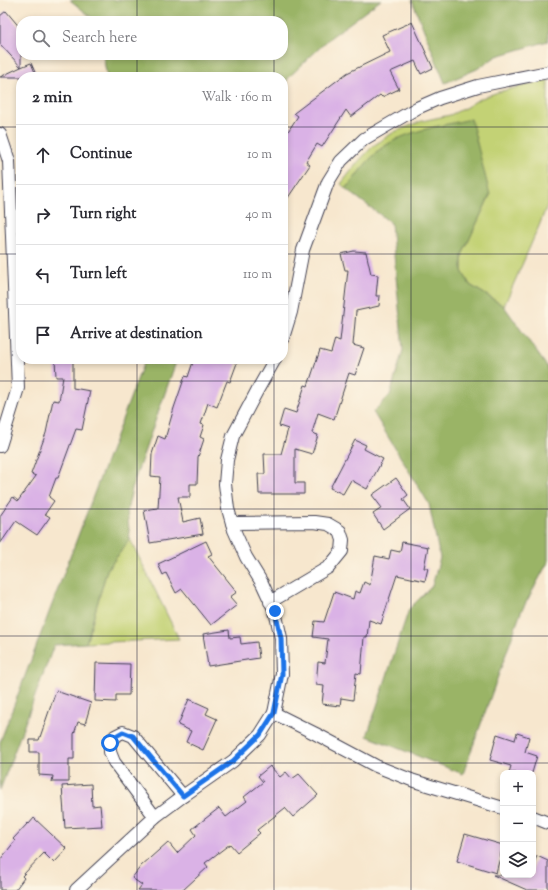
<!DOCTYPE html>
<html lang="en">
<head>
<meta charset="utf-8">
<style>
  :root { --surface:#fff; --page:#f2f2f3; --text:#2b2b33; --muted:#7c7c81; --line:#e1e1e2 }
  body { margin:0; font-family:"Sorts Mill Goudy",serif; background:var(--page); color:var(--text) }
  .controls { position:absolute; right:12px; bottom:12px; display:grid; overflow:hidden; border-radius:8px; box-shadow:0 2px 6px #0003 }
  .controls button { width:36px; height:36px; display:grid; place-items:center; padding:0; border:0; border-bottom:1px solid var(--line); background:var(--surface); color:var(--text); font:20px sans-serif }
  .stop { position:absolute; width:12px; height:12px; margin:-9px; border:3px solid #1a73e8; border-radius:50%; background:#fff }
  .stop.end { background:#1a73e8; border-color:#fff; box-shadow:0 1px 4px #0008 }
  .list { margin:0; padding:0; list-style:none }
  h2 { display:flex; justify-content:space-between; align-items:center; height:52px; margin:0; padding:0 16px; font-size:17px }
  h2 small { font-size:13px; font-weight:400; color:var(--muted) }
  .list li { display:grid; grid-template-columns:26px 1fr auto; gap:12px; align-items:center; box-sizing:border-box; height:60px; padding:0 16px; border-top:1px solid var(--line) }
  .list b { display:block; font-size:15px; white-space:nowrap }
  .list em { font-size:13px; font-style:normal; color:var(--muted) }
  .icon { flex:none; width:22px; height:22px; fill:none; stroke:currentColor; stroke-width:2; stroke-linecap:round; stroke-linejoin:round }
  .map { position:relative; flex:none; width:548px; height:890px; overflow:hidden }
  .search { position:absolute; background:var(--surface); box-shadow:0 2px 6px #0003; left:16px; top:16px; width:272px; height:44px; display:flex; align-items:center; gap:10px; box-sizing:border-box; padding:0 14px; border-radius:16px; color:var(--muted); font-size:15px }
  .panel { position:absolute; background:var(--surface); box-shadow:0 2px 6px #0003; left:16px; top:72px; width:272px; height:292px; border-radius:16px }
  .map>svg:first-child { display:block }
  .green { fill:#c3d274; stroke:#727a58 }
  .forest { fill:#9ab466; stroke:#5e6b50 }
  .building { fill:#dab2e6 }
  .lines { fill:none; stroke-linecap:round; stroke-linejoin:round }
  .minor-casing { stroke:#424051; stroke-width:14 }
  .minor { stroke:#fff; stroke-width:12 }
  .route { stroke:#1a73e8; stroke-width:5 }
  .grid { fill:none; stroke:#22223b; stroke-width:1; stroke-opacity:0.55 }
</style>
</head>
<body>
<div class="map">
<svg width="548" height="890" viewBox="0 0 548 890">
  <rect width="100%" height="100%" fill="#fcf5e5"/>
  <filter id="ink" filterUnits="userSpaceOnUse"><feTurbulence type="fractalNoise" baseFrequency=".025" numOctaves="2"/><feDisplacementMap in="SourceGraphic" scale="8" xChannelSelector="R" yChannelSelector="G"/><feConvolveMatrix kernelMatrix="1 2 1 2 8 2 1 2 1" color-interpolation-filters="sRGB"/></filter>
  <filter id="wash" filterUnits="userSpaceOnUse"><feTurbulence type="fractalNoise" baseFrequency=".012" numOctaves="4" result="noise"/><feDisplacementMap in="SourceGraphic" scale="16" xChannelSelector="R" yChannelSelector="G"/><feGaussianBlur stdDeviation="0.9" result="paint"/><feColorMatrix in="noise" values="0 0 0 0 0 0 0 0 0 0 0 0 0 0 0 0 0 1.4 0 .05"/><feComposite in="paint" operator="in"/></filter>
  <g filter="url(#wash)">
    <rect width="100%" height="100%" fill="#f7e7ce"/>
    <g class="green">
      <path d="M548 80V203L539 226 504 306 470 285 462 271V255L490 195 398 138 380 149 363 167 346 189 341 184 357 163 373 146 394 132 422 121 450 115 465 108 479 99 498 92Z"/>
      <path d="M130 539 179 639 86 643 107 570Z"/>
    </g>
    <g class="forest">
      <path d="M70 0H381L331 37 289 77 283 87V77H107L103 55H283V21H96Z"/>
      <path d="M412 0H548V41L497 56 477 69 445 83Z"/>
      <path d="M471 119 490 195 462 255V271L470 285 504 306 548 368V562L521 612 463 774 367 736 409 609 432 586 440 558 429 504 373 412 390 395 403 350 391 223 346 189C357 175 367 160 381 149 405 130 442 126 471 119Z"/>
      <path d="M145 359H177L133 484 127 511 130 539 107 570 86 643 54 645 0 790V742Z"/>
    </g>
    <g id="blocks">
      <g class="building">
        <path d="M6 11 21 29V67L31 63 37 77H0L21 67 0 44V16Z"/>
        <path d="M412 22 433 68 421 74 415 61 390 72 399 89 382 97 380 95 351 117 346 110 322 147 317 144 306 162 310 165 283 205V139L298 116 294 113 347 73 390 52 382 35Z"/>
        <path d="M354 251 366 252 371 274 378 275 376 296H380L379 306 356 311 353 345 364 348 355 375 349 373 334 419 318 413 312 433 318 435 312 454 295 449V483H304V494H259L258 474H265L264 454H281L288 429 279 426 284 409 296 413 305 385 308 386 320 350 331 353 335 339 340 341 348 270H345L341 254Z"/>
        <path d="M55 359H73V388L90 391 82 430 76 429 58 478H56L49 497 54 501 45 514 50 517 37 535 16 521 0 544V516L13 497 18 501 36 476 31 474 46 433 53 400 59 401 63 377H56Z"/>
        <path d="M194 359H226L237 363 230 382 227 381 217 407 208 403 201 424 204 425 200 437 204 439 198 457 197 484H190V497H178L183 522 200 518 203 534 150 543 144 510 158 508 160 477 151 476 152 454 158 436 165 439 174 408 185 376 188 377Z"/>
        <path d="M355 440 366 445 364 449 383 459 367 489 351 480 343 494 330 488Z"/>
        <path d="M396 478 408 495 403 499 410 509 383 529 373 514 382 508 372 495Z"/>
        <path d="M206 541 212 554 208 556 237 592 230 597 237 605 211 625 182 589 176 593 166 573 163 575 158 564Z"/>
        <path d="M402 542 428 547 424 568H428L425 581 397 575 381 624 369 620 367 637H364L361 674 356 673 353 700 341 698 340 706 322 704 324 686 316 685 318 662 325 663 328 639 313 637 315 621 324 622 334 592 353 599 355 591 360 593 364 582 370 585 375 556 389 559 391 550 400 552Z"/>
        <path d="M229 630 230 638 240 637 241 644 257 642 259 658 208 666 203 634Z"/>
        <path d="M96 663 130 664 129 695H116V702L95 701Z"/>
        <path d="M56 691 91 703 85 724 78 722 74 734V759H69V782H52L53 776 39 775V752H30V740H39Z"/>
        <path d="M189 699 209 708 206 714 217 719 203 750 186 742 191 731 178 725Z"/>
        <path d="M517 733 529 737 525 752 537 756 532 773H509L511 766 490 760 497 734 515 740Z"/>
        <path d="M270 766 280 777 286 772 292 779 299 774 318 795 293 817 285 808 257 830 260 833 237 852 230 844 205 863 208 867 183 890H138L142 885 132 878 141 866 168 842 177 853 196 835 192 829 219 808 226 817 247 801 244 797 263 782 258 776Z"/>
        <path d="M91 784 92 806 100 805 102 826 65 828 62 786Z"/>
        <path d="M34 818 67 849 54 863 44 853 22 876 24 878 15 890H0V860L15 841 13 839 28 823 29 824Z"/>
        <path d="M465 834 503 845 496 873 457 861Z"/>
        <path d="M537 856 548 861V890H527L493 875H533V865Z"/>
      </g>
    </g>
  </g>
  <g filter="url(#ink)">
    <use href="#blocks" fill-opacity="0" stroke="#424051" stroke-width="1"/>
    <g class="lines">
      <g class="minor-casing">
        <g id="minor">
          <path d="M0 134 9 161 18 388 0 446"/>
          <path d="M283 338 291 312 303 250 328 182 341 161 364 139 417 108 440 98 478 86 548 72"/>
          <path d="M232 523 314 522 328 524 340 531 343 540 342 551 329 567 270 602"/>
          <path d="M274 713 316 734 376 766 414 781 503 808"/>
          <path d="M155 817 114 762 110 752V743L115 736 123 732 133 736 183 796"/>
          <path d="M533 817 548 823"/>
          <path d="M76 890 155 817 183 796 233 761 260 735 274 713 282 674 281 638 275 611 262 583 246 557 234 530 228 509 225 484 227 460 233 436 258 389 275 359"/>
        </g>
      </g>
      <use href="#minor" class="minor"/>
    </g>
  </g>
  <g class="lines" filter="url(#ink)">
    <path class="route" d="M110 743 116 736 123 732 133 736 183 796 233 761 260 735 274 713 282 674 281 638 275 611"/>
  </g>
  <path class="grid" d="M137 0V21M274 0V21M411 0V890M137 55V77M274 55V77M0 127H21M283 127H548M0 254H21M283 254H548M137 359V890M274 359V890M0 381H548M0 509H548M0 636H548M0 763H548"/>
</svg>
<div class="controls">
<button>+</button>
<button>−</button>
<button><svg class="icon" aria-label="layers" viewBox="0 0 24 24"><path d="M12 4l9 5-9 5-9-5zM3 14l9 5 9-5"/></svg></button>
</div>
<div class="stop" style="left:110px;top:743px"></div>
<div class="stop end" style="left:275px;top:611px"></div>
<div class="search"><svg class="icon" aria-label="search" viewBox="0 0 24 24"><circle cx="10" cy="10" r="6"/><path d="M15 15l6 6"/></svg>Search here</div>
<section class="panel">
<h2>2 min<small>Walk · 160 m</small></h2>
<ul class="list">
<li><svg class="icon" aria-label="ahead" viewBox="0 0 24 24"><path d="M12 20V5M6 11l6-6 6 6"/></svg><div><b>Continue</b></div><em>10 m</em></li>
<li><svg class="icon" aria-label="right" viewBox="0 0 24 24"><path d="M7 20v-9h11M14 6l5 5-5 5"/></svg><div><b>Turn right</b></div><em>40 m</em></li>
<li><svg class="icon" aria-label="left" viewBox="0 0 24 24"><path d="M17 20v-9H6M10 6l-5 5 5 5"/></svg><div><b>Turn left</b></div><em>110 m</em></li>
<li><svg class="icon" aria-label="arrive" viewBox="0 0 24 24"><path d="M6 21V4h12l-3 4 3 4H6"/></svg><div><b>Arrive at destination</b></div></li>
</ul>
</section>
</div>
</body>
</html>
